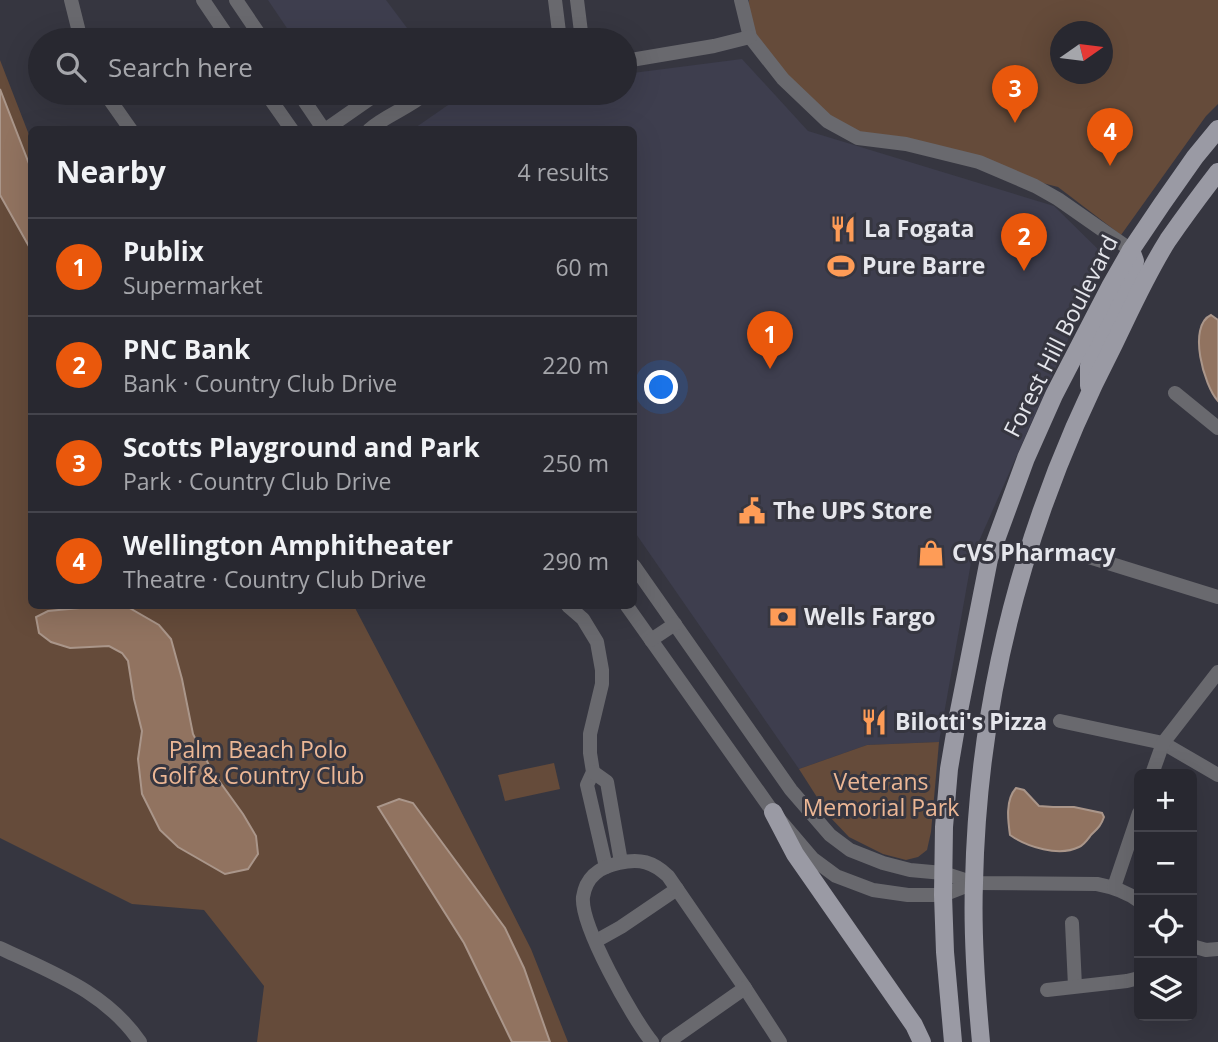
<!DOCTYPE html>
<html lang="en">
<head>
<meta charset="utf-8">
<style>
  :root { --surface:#282830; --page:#303038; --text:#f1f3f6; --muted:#a5a6ab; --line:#44444c; --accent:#ea580c }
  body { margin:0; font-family:"Open Sans",sans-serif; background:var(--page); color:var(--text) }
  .controls { position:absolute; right:21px; bottom:21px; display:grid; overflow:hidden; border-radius:10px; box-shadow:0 7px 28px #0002 }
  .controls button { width:63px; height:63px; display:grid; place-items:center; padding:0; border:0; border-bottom:2px solid var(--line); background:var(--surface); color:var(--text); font:35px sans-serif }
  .compass { position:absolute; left:1050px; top:21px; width:63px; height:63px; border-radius:50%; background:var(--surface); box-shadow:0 7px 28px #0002; rotate:76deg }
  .you { position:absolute; left:662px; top:388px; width:24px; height:24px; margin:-18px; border:5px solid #fff; border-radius:50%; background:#1a73e8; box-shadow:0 0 0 10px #1a73e833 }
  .badge { display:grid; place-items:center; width:46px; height:46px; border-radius:50%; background:var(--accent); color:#fff; font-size:23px; font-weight:700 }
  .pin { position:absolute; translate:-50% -58px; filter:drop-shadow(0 2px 4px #0008) }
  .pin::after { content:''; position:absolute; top:37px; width:24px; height:21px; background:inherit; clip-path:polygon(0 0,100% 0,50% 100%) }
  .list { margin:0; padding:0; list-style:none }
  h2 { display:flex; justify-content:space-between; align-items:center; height:91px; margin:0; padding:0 28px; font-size:30px }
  h2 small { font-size:23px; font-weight:400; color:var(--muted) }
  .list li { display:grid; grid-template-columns:46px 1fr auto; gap:21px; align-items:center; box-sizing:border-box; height:98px; padding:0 28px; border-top:2px solid var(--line) }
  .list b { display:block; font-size:26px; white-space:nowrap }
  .list p { margin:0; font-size:23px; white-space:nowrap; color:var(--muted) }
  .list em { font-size:23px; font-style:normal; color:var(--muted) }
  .icon { flex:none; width:38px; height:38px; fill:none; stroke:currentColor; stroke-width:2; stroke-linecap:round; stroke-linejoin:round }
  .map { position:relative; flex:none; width:1218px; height:1042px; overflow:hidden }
  .search { position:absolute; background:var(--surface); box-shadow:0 7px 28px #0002; left:28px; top:28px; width:609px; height:77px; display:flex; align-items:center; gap:18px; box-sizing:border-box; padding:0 24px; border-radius:38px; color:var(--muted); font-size:26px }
  .panel { position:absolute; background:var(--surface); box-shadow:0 7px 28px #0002; left:28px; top:126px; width:609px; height:483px; border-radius:10px }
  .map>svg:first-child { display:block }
  .built { fill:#3e3e4e }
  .green { fill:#654b3a; fill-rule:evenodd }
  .water { fill:#917360; stroke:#aa968a; stroke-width:2 }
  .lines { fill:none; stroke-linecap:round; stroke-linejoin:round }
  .minor { stroke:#69696e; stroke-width:14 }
  .major { stroke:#9a9aa4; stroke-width:18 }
  .labels { text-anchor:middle; stroke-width:6; stroke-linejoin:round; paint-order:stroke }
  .poi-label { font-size:23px; font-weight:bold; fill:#e5e6ec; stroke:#363640; text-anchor:start }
  .street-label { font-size:23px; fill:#e5e6ec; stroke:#363640 }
  .park-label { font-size:23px; fill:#ecb795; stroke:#363640 }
</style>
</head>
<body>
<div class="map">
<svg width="1218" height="1042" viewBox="0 0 1218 1042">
  <rect width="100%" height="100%" fill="#363640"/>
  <g class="built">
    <path d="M268 0H386L416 40H295Z"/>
    <path d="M742 59 808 131 1054 206 1105 256 972 557 939 742 867 745 799 769 634 531V130H412L464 94 477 93H625V74Z"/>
  </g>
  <g class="green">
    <path d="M749 0H1218V104L1206 116 1121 235 1058 187 834 130 750 37ZM1060 32H1102V74H1060Z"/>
    <path d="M0 60 31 140 32 606H354L439 768 531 949 568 1042H257L264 986 204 910 132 904 0 838Z"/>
    <path d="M939 742 931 832 927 850 918 857 906 860 883 854 849 837 829 816 799 769 867 745Z"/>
    <path d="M554 763 560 789 505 801 498 775Z"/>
  </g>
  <g class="water">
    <path d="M0 89 31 169V250L0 195Z"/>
    <path d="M1211 315 1218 320V401C1204 386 1187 326 1211 315Z"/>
    <path d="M101 606H126L159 625 171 639 182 679 193 734 212 771 243 814 256 836 258 854 248 869 225 874 178 847 160 830 142 794 138 759 142 731 134 699 128 661 122 653 109 646 70 648 51 642 39 633 36 617 48 611Z"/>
    <path d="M1016 788 1024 790 1039 806 1053 807H1074L1102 813 1104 817C1101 826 1097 829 1091 835 1088 839 1084 845 1079 847 1059 857 1027 847 1010 835 1008 821 1005 800 1016 788Z"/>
    <path d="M399 799 413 803 505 928 524 968 550 1042H512L464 943 378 807Z"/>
  </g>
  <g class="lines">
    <g class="minor">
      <path d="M71 0 81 40"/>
      <path d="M203 0 230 40"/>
      <path d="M236 0 263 40"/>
      <path d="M555 0 560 40"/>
      <path d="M577 0 582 40"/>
      <path d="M741 0 750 37 783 79 827 121 858 138 906 144 979 162 1035 186 1058 199 1131 250"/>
      <path d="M625 61 714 46 750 37"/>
      <path d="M105 93 131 130"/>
      <path d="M266 93 292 130"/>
      <path d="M299 93 324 130"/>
      <path d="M325 130 378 93"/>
      <path d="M369 130C386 115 409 108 426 93"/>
      <path d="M1175 393 1218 428"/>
      <path d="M1089 557 1218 597"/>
      <path d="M634 566 791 790 830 835 850 850 883 863 910 870 943 873 974 883 1097 884C1113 887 1126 891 1139 901"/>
      <path d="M568 606 583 619 597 642 602 670V684L590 734V753L593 772 587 785 606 867"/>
      <path d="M627 606 773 812 813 859 836 876 873 890 908 895H943L974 883"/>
      <path d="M651 640 675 624"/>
      <path d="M1060 721 1163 743 1218 775"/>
      <path d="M593 772 607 782 621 862"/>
      <path d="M1152 774 1163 743 1218 672"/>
      <path d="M1114 887 1139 813"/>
      <path d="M1072 923 1075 986"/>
      <path d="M596 941 621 927 677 889"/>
      <path d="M1192 946 1206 950 1218 949"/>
      <path d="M0 948C53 973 106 992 140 1042"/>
      <path d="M1047 990 1127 981 1139 978"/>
      <path d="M652 1042C633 1019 580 925 583 897 586 876 600 867 619 863 640 858 653 862 668 876L745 988 780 1042"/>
      <path d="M668 1042 745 988"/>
    </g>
    <g class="major">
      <path d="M1089 386V366L1093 352 1132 279 1135 261 1131 250"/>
      <path d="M773 812 795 854 914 1025 922 1042"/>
      <path d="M953 1042 945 952 943 895 944 827 949 769 958 716 989 559 1026 458 1054 395 1111 285 1131 250 1162 204 1195 157 1218 129"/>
      <path d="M981 1042C976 989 972 936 974 883 978 693 1027 512 1114 344 1131 309 1147 273 1168 240 1184 217 1201 194 1218 172"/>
    </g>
  </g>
  <defs>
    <g id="restaurant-bare" transform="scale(2.1)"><path d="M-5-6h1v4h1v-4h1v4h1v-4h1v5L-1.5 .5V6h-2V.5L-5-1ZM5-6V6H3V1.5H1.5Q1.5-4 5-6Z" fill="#fe9c57" stroke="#363640" stroke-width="2.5" paint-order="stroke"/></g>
    <g id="stadium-bare" transform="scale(2.1)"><path d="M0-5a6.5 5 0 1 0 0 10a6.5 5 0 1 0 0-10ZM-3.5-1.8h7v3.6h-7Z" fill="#fe9c57" stroke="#363640" stroke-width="2.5" paint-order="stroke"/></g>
    <g id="civic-bare" transform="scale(2.1)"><path d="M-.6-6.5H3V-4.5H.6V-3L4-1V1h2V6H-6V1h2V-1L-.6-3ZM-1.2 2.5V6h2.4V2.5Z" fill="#fe9c57" stroke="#363640" stroke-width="2.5" paint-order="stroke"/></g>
    <g id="shop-bare" transform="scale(2.1)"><path d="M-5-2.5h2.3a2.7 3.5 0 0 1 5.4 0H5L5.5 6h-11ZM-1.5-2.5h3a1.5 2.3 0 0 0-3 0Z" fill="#fe9c57" stroke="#363640" stroke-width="2.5" paint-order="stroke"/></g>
    <g id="bank-bare" transform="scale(2.1)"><path d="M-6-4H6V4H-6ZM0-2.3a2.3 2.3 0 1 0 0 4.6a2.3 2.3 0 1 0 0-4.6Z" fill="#fe9c57" stroke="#363640" stroke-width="2.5" paint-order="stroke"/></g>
  </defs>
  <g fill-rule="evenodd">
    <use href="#restaurant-bare" x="843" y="229"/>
    <use href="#stadium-bare" x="841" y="266"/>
    <use href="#civic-bare" x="752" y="511"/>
    <use href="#shop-bare" x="931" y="553"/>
    <use href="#bank-bare" x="783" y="617"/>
    <use href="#restaurant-bare" x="874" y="722"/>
  </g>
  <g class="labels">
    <g class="poi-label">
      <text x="864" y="237">La Fogata</text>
      <text x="862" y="274">Pure Barre</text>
      <text x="773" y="519">The UPS Store</text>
      <text x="952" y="561">CVS Pharmacy</text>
      <text x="804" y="625">Wells Fargo</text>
      <text x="895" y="730">Bilotti's Pizza</text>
    </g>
    <g class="street-label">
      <text transform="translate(1061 336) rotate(-63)" y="8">Forest Hill Boulevard</text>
    </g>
    <g class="park-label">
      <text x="258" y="758">Palm Beach Polo<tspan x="258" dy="26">Golf &amp; Country Club</tspan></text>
      <text x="881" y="790">Veterans<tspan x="881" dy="26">Memorial Park</tspan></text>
    </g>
  </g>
</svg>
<div class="controls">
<button>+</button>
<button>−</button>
<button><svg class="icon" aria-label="locate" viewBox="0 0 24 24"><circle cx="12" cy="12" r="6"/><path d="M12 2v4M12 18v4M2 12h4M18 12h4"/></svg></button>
<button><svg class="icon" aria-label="layers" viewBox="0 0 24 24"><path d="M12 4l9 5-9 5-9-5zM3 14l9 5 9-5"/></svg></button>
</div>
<svg class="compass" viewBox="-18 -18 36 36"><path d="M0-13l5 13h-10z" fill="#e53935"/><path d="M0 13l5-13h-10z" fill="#a5a6ab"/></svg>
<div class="you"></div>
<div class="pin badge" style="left:770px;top:369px">1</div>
<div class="pin badge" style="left:1024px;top:271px">2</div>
<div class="pin badge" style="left:1015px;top:123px">3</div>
<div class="pin badge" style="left:1110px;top:166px">4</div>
<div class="search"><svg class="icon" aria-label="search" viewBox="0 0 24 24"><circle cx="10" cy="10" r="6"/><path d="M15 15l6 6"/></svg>Search here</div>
<section class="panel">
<h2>Nearby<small>4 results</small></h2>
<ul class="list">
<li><span class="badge">1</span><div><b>Publix</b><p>Supermarket</p></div><em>60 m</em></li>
<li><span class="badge">2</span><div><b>PNC Bank</b><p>Bank · Country Club Drive</p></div><em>220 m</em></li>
<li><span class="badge">3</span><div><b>Scotts Playground and Park</b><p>Park · Country Club Drive</p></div><em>250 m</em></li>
<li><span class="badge">4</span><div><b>Wellington Amphitheater</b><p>Theatre · Country Club Drive</p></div><em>290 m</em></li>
</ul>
</section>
</div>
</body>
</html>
